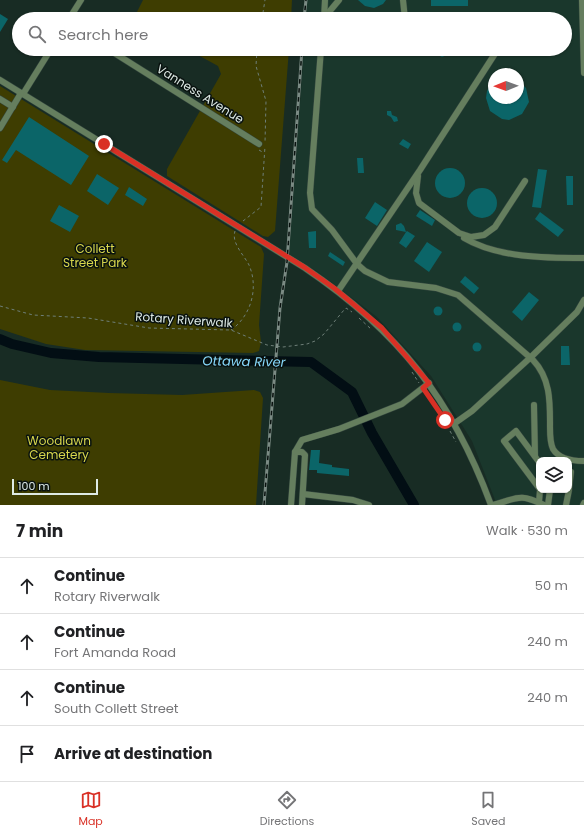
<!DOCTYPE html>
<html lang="en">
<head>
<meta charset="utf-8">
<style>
  :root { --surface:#fff; --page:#f6f6f6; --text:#202124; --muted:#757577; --line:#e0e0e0; --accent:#d93025 }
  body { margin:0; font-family:Poppins,sans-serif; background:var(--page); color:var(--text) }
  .controls { position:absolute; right:12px; bottom:12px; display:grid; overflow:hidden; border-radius:8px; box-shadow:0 1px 3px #0004 }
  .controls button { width:36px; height:36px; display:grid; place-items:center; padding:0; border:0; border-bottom:1px solid var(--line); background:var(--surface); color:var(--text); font:20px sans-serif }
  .compass { position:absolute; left:488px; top:68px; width:36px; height:36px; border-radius:50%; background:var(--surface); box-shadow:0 1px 3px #0004; rotate:269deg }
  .scale { position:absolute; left:12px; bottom:10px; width:86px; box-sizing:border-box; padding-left:4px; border:2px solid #deeae5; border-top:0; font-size:11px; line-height:14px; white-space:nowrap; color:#deeae5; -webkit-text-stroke:3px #09120f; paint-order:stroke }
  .stop { position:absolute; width:12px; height:12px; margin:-9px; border:3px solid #d93025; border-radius:50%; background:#fff }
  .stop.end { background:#d93025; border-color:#fff; box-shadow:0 1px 4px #0008 }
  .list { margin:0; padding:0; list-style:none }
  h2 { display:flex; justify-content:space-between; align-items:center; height:52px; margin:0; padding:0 16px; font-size:17px }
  h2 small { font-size:13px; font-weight:400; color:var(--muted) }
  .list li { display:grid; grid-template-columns:26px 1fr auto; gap:12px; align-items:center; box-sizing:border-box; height:56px; padding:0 16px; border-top:1px solid var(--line) }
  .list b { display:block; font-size:15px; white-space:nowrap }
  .list p { margin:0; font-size:13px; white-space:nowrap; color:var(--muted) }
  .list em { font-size:13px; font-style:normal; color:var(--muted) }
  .icon { flex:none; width:22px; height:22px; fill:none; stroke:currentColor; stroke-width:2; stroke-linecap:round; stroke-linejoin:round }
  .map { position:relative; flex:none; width:584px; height:505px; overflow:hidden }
  .search { position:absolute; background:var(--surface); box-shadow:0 1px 3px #0004; left:12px; right:12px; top:12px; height:44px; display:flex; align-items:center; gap:10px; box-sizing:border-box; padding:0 14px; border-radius:22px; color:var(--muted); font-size:15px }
  .sheet { height:276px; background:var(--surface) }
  nav { display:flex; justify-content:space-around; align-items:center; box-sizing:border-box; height:56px; border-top:1px solid var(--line); background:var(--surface); font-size:11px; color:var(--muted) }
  nav a { display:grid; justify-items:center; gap:2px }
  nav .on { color:var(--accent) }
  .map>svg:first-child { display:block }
  .built { fill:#1a372c; fill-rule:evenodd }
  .green { fill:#3e3d01 }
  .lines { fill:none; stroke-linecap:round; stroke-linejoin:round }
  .river { stroke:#020e14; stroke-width:10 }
  .building { fill:#0b6568 }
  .minor-casing { stroke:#34473f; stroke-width:7 }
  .path { stroke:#6e7f78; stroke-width:1; stroke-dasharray:3 3; stroke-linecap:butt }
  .minor { stroke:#657e5e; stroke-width:6 }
  .rail-casing { stroke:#7b8b84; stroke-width:3 }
  .rail { stroke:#09120f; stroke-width:1.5; stroke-dasharray:4.5; stroke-linecap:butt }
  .route { stroke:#d93025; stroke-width:5 }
  .labels { text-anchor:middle; stroke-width:3; stroke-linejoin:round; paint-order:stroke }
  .street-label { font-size:12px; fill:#deeae5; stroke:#09120f }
  .park-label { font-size:12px; fill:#d7d64c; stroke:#09120f }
  .water-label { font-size:13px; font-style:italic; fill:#87d9fc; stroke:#09120f }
</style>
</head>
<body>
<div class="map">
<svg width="584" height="505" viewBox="0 0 584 505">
  <rect width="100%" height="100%" fill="#182c24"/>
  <path class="built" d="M307 0H584V505H497L472 441 431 376 377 317 318 272 289 254 304 49H565V19H306ZM494 74H518V98H494ZM539 460H569V490H539Z"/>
  <g class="green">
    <path d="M143 0H292L291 19H137L136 14Z"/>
    <path d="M187 49H289L275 231 268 237 263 236 167 176V169L221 74 218 66Z"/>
    <path d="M0 86 261 247 264 254 259 325 261 342 259 351 253 353 85 350 46 344 0 329Z"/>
    <path d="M0 380 50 390 109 393 182 395 254 390 260 392 263 398 256 505H0Z"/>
  </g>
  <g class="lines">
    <path class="river" d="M0 339 12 344 51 353 99 357 311 362 352 392 372 433 414 505"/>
  </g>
  <g class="building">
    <path d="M358 0H386L383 4 374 8 365 6Z"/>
    <rect x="431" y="0" width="37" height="6"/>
    <path d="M0 14 8 19 0 32Z"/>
    <path d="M435 49H452L447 55 442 57 438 55Z"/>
    <path d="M494 78V98H518V80L526 88 529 102 522 114 509 120 502 119 490 111 486 98 487 91Z"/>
    <path d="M387 111H391L392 115 397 117 398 121 394 122 391 117 387 115Z"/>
    <path d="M29 117 89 156 71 185 16 150 7 163 2 160Z"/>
    <path d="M403 139 411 144 408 149 399 144Z"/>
    <path d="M357 158H363L364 173H358Z"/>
    <circle cx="450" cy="183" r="15"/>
    <path d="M538 169 547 170 541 208 532 207Z"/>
    <path d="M97 174 119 188 108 205 87 191Z"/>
    <path d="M566 176H573V205H567Z"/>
    <path d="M129 187 147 199 143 206 125 195Z"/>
    <circle cx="482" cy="203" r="15"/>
    <path d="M375 202 387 210 377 226 365 218Z"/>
    <path d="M59 205 79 216 70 232 50 221Z"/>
    <path d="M420 210 435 220 432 226 416 216Z"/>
    <path d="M540 212 564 230 558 237 535 219Z"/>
    <path d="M401 223 404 226 406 232 407 231 415 236 406 248 399 243 406 232 396 230V225Z"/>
    <path d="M316 231V248H309L308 232Z"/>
    <path d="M427 242 442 252 429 272 414 261Z"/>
    <path d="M330 252 345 262 343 266 328 256Z"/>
    <path d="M465 276 479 288 474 294 460 282Z"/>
    <path d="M529 292 539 300 522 321 512 312Z"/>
    <circle cx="438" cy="311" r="4.5"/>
    <circle cx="457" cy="327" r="4.5"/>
    <circle cx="477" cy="347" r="4.5"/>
    <path d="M561 346H569L570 365H561Z"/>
    <path d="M311 450H320L319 463 332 465V467L349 469V476L317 473V470H309Z"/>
  </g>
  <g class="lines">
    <g class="minor-casing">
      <g id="minor">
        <path d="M403 0 405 19"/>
        <path d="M582 0 584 73"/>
        <path d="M324 18 339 0"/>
        <path d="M69 19 81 0"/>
        <path d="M324 19 325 0"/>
        <path d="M108 49 259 144"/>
        <path d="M321 49 310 193 312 209 332 230 357 264 365 271 388 282 436 288 458 295 533 360C551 379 550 403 550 427 550 434 550 443 553 449 559 459 574 461 584 461"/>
        <path d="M0 80 305 268C398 331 452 399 491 505"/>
        <path d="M23 94 51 49"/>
        <path d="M0 99 13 107"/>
        <path d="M0 128 21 93"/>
        <path d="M418 176 416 193 419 203 459 233 471 237 484 235 495 227 525 181"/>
        <path d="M464 238C498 258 546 258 584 258"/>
        <path d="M338 291 420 170 498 49"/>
        <path d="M534 405 535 456"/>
        <path d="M455 423 472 411 531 357 577 312 584 300"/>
        <path d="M539 462 516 431 504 441 539 488"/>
        <path d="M569 488 571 472"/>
        <path d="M303 494 353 500 369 505"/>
        <path d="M539 502 540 490"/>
        <path d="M291 505 295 452"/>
        <path d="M302 505 305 455 302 452H295L302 440 339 429 402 404 429 383"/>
        <path d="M493 505C518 498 519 493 544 505"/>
        <path d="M548 505 550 490"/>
        <path d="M566 505 569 490"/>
        <path d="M583 505 584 503"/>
      </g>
    </g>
    <g class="path">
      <path d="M262 19 265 0"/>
      <path d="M257 49 256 66 266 101 265 143"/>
      <path d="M259 150 264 153"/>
      <path d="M243 221 261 207 265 146"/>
      <path d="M0 306 33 315 88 318 149 328 231 330 267 345 283 347 307 344 315 341 324 334 344 310 346 308 352 312"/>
      <path d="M359 318 371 329"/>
      <path d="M231 330C251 316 259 288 249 265 244 255 231 243 235 231"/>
      <path d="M412 372 419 383"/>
      <path d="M427 394 441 414"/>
      <path d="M450 431 456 442"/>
    </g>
    <use href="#minor" class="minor"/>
    <g class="rail-casing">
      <g id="rail">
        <path d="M304 19 306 0"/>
        <path d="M264 505 280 308 287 262 302 49"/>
      </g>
    </g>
    <use href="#rail" class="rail"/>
  </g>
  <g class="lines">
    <path class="route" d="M104 144 304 267 334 288 382 328 429 383 423 388 445 420"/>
  </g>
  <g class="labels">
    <g class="street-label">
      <text transform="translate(200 94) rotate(32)" y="4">Vanness Avenue</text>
      <text transform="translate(184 320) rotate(4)" y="4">Rotary Riverwalk</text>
    </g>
    <g class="park-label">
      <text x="95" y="253">Collett<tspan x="95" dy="14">Street Park</tspan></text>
      <text x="59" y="445">Woodlawn<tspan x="59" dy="14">Cemetery</tspan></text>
    </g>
    <g class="water-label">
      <text transform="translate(244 361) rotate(1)" y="5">Ottawa River</text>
    </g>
  </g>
</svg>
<div class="controls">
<button><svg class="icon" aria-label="layers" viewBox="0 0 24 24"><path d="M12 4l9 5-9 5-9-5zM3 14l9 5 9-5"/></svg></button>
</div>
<svg class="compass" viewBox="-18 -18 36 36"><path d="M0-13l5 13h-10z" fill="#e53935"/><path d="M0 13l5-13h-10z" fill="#757577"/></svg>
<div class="scale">100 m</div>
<div class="stop" style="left:445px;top:420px"></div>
<div class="stop end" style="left:104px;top:144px"></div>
<div class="search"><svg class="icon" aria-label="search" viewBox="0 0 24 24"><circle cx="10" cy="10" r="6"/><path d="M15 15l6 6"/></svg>Search here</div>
</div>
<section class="sheet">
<h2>7 min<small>Walk · 530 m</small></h2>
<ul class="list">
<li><svg class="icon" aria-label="ahead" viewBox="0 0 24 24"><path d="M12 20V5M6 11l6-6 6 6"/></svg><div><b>Continue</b><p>Rotary Riverwalk</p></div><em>50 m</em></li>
<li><svg class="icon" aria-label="ahead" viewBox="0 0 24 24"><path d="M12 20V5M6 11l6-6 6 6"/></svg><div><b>Continue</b><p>Fort Amanda Road</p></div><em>240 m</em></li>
<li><svg class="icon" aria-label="ahead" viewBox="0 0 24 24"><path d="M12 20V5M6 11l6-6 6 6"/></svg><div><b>Continue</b><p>South Collett Street</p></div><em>240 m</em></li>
<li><svg class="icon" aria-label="arrive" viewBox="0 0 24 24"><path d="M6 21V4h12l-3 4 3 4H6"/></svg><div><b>Arrive at destination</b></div></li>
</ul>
</section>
<nav>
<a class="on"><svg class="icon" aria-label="map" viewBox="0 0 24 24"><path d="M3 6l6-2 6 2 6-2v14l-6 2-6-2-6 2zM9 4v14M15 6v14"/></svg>Map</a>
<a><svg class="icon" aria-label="directions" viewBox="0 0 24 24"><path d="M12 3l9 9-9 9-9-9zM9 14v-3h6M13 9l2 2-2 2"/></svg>Directions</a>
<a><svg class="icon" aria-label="saved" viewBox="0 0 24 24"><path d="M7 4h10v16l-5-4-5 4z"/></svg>Saved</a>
</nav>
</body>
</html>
